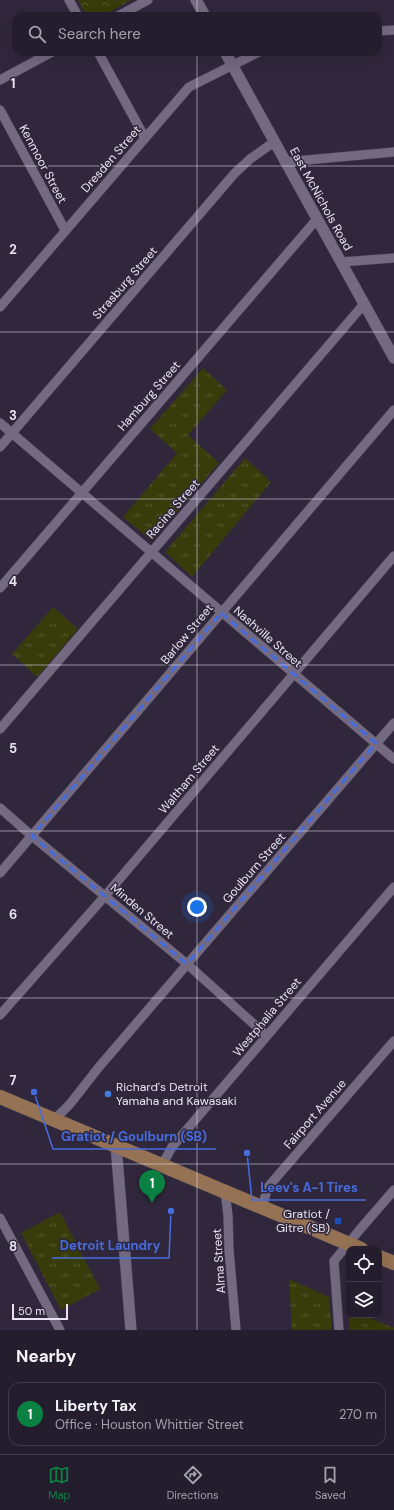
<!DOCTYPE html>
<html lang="en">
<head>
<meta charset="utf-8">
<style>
  :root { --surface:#241d2d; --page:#2c2635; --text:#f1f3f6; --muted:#a3a2aa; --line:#413b49; --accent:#0b8043 }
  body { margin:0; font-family:"DM Sans",sans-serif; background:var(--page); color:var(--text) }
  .controls { position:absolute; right:12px; bottom:12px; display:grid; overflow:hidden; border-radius:8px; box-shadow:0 4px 16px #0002 }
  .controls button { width:36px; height:36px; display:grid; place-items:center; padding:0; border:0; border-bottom:1px solid var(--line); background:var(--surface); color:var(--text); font:20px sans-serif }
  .scale { position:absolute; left:12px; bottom:10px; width:56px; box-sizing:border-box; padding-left:4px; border:2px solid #e8e3f1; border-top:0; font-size:11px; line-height:14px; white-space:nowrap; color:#e8e3f1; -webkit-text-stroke:3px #30273c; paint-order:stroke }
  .you { position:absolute; left:197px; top:907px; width:14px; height:14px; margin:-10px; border:3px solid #fff; border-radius:50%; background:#1a73e8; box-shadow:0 0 0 6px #1a73e833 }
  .badge { display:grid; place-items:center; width:26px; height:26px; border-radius:50%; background:var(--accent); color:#fff; font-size:13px; font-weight:700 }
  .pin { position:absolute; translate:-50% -33px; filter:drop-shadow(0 1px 2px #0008) }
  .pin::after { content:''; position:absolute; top:21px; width:14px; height:12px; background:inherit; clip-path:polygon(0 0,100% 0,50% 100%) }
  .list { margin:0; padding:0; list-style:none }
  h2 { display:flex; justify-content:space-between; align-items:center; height:52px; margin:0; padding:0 16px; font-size:17px }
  h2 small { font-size:13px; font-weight:400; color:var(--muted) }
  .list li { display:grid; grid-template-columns:26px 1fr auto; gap:12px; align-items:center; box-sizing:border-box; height:64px; margin:0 8px 8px; padding:0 8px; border:1px solid var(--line); border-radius:12px }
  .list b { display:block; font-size:15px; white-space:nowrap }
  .list p { margin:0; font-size:13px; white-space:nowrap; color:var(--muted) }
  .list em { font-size:13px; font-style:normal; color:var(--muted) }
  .icon { flex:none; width:22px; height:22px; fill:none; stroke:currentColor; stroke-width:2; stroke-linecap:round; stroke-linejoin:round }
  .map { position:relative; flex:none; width:394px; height:1330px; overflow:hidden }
  .search { position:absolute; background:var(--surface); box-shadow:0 4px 16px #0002; left:12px; right:12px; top:12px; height:44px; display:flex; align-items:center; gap:10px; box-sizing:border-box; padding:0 14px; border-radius:12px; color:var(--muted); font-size:15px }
  .sheet { height:124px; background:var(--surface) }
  nav { display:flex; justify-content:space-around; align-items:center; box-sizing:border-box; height:56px; border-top:1px solid var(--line); background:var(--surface); font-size:11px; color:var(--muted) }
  nav a { display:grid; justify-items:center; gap:2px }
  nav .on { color:var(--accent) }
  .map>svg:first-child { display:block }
  .grass { fill:url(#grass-tufts) }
  .park { fill:url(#park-crowns) }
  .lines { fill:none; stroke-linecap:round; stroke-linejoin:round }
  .minor-casing { stroke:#4a4254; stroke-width:10 }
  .tertiary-casing { stroke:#4a4254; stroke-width:12 }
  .primary-casing { stroke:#4a4254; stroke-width:15 }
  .minor { stroke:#736981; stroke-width:9 }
  .tertiary { stroke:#736981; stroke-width:11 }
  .primary { stroke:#957253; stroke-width:14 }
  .marked { fill:none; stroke:#466cdd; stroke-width:3; stroke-dasharray:8 5; stroke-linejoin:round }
  .grid { fill:none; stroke:#e8e3f1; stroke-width:1; stroke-opacity:0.55 }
  .shop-dot { fill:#3f7fe0; stroke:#30273c; stroke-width:1.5 }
  .transit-dot { fill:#1a4fb4; stroke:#30273c; stroke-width:1.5 }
  .labels { text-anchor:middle; stroke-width:3; stroke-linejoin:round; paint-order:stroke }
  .street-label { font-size:12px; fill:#e8e3f1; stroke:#30273c }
  .poi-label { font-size:12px; fill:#e8e3f1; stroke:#30273c; text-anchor:start }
  .grid-label { font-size:13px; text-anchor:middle; font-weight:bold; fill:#e8e3f1; stroke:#30273c; stroke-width:3; stroke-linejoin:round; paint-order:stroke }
  .leader { fill:none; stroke:#466cdd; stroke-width:1.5 }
  .callout-dot { fill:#466cdd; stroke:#30273c; stroke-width:1.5 }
  .callout-label { font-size:13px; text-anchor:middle; font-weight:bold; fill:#466cdd; stroke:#30273c; stroke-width:3; stroke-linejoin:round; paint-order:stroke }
</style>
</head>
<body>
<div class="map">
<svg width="394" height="1330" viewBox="0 0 394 1330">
  <defs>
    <pattern id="grass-tufts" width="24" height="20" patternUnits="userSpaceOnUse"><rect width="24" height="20" fill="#373c0a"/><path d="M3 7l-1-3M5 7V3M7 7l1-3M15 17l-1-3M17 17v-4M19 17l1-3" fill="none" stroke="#54582e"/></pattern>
    <pattern id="park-crowns" width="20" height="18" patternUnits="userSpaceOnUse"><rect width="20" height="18" fill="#373c0a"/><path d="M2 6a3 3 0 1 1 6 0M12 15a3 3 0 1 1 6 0" fill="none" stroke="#54582e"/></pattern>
  </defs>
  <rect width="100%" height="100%" fill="#30273c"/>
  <g class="grass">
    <path d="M203 368 227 390 188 435 219 463 152 541 123 517 177 453 150 429Z"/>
    <path d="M245 458 271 482 192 577 165 552Z"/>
    <path d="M53 607 78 629 37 677 12 654Z"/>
    <path d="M60 1212 100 1289 61 1310 21 1233Z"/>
    <path d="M289 1279 329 1297 332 1330H292Z"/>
    <path d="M349 1315H362L394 1328V1330H350Z"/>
  </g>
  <path class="park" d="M78 0H131L102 16H86Z"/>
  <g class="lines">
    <g class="minor-casing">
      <g id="minor">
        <path d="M69 0 78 16"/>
        <path d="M118 16 148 0"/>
        <path d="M378 31 394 30"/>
        <path d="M98 52 145 138"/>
        <path d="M0 80 52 52"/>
        <path d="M0 110 65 230"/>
        <path d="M285 162 394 152"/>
        <path d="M341 262 394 258"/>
        <path d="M0 307 189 87 259 52"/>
        <path d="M0 423 394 759"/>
        <path d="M0 447 234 174 250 159 274 142"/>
        <path d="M0 588 317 219"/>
        <path d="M0 729 364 304"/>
        <path d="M0 808 32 836 187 964 266 1035"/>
        <path d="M0 873 394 410"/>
        <path d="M0 1015 105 896 394 556"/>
        <path d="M54 1120 70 1104 99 1067 394 723"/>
        <path d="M162 1165 172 1147 394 887"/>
        <path d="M225 1191 228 1216 229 1250 236 1330"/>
        <path d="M262 1207 268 1187 394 1041"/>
        <path d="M0 1218 60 1330"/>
        <path d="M339 1330 334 1261 362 1227 394 1190"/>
      </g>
    </g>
    <g class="tertiary-casing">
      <g id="tertiary">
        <path d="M196 0 205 16"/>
        <path d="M225 52 394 358"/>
        <path d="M116 1145 131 1330"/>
      </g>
    </g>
    <g class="primary-casing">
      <g id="primary">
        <path d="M0 1097 361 1249"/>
        <path d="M379 1257 394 1263"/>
      </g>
    </g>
    <use href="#minor" class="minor"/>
    <use href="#tertiary" class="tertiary"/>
    <use href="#primary" class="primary"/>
  </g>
  <path class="marked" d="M221 613 376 743 187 964 32 836Z"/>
  <path class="grid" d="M197 0V16M197 52V1330M0 166H394M0 332H394M0 499H394M0 665H394M0 831H394M0 998H394M0 1164H394"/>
  <circle class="shop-dot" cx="108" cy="1094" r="4"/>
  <rect class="transit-dot" x="334" y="1217" width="8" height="8" rx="2"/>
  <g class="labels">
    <g class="street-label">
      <text transform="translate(111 159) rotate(-49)" y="4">Dresden Street</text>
      <text transform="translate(43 164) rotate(62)" y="4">Kenmoor Street</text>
      <text transform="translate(321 199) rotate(61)" y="4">East McNichols Road</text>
      <text transform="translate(125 283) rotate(-49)" y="4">Strasburg Street</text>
      <text transform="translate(149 396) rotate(-49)" y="4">Hamburg Street</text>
      <text transform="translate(173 509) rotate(-49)" y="4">Racine Street</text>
      <text transform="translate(187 634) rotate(-50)" y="4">Barlow Street</text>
      <text transform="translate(268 637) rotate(41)" y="4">Nashville Street</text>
      <text transform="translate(189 779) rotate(-50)" y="4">Waltham Street</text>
      <text transform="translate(254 868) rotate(-49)" y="4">Goulburn Street</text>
      <text transform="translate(142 911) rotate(40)" y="4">Minden Street</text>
      <text transform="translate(267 1017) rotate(-50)" y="4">Westphalia Street</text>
      <text transform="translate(315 1114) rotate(-49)" y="4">Fairport Avenue</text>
      <text transform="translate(219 1261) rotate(-94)" y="4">Alma Street</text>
    </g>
    <g class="poi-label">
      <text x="116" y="1091">Richard's Detroit<tspan x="116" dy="14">Yamaha and Kawasaki</tspan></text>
      <text x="330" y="1218" text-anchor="end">Gratiot /<tspan x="330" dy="14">Gitre (SB)</tspan></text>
    </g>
  </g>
  <g class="grid-label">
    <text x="13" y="88">1</text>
    <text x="13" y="254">2</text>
    <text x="13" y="420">3</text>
    <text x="13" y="586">4</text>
    <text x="13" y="753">5</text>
    <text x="13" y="919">6</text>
    <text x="13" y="1085">7</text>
    <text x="13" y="1251">8</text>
  </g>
  <path class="leader" d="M34 1092L53 1149H216M247 1153L252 1200H366M171 1211L169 1258H52"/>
  <g class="callout-dot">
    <circle cx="34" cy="1092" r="4"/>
    <circle cx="247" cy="1153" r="4"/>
    <circle cx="171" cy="1211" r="4"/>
  </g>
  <g class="callout-label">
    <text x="134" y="1141">Gratiot / Goulburn (SB)</text>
    <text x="309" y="1192">Leev's A-1 Tires</text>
    <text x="110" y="1250">Detroit Laundry</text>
  </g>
</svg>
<div class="controls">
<button><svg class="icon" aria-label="locate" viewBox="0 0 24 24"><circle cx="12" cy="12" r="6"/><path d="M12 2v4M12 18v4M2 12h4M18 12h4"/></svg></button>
<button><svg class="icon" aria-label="layers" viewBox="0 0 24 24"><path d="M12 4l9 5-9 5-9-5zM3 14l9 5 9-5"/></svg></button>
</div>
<div class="scale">50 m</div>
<div class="you"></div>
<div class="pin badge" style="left:152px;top:1203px">1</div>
<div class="search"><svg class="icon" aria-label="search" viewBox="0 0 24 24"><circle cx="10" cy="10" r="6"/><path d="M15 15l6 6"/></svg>Search here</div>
</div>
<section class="sheet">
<h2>Nearby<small></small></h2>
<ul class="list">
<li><span class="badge">1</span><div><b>Liberty Tax</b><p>Office · Houston Whittier Street</p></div><em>270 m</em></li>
</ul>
</section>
<nav>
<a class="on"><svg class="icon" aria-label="map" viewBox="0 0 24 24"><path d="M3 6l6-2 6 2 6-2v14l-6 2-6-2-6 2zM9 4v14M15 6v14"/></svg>Map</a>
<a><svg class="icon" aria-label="directions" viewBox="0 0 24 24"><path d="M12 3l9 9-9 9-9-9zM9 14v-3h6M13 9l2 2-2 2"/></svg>Directions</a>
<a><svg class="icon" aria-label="saved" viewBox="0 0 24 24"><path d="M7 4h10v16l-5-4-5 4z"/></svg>Saved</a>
</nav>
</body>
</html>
